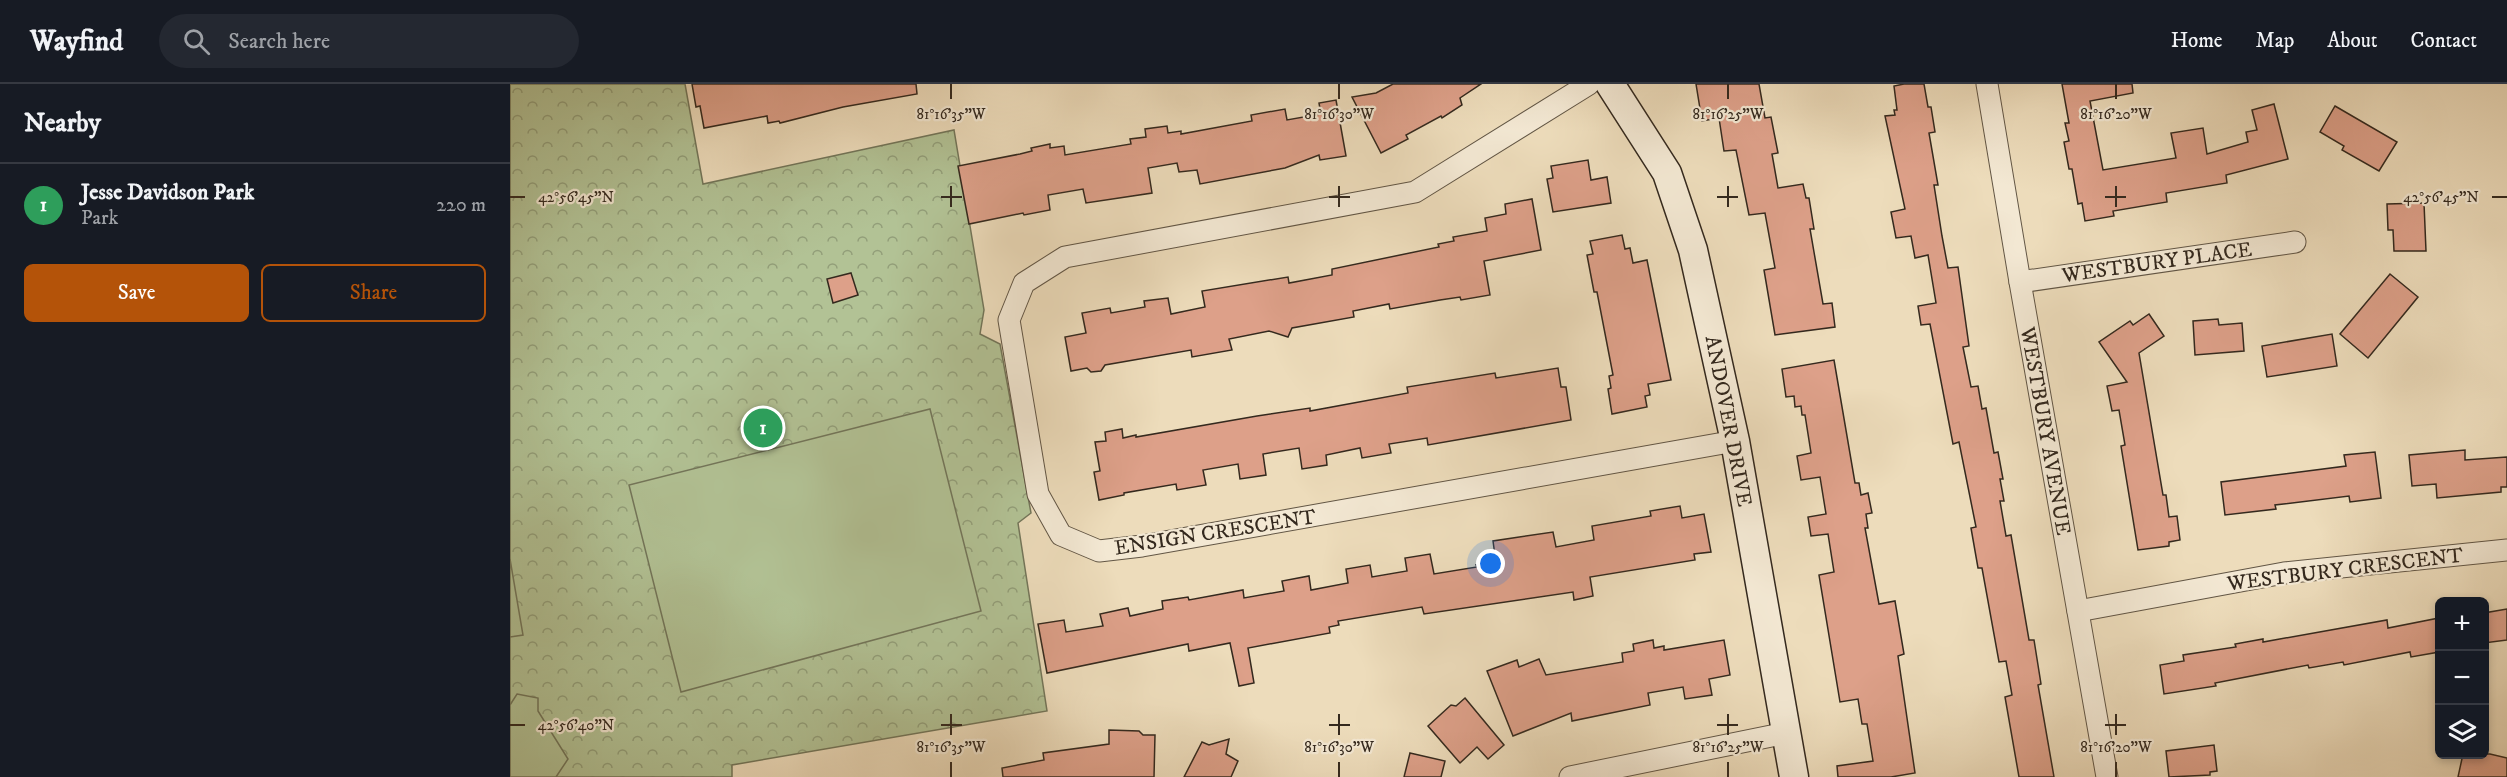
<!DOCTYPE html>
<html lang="en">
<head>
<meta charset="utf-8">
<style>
  :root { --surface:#171b24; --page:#242831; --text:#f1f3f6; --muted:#9ea1a6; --line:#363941; --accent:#b45309 }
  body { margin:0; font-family:"IM FELL DW Pica",serif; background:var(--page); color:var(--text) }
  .controls { position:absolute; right:18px; bottom:18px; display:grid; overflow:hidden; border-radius:9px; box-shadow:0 3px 9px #0003 }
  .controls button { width:54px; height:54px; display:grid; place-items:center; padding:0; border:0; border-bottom:2px solid var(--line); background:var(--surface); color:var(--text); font:30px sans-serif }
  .you { position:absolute; left:981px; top:480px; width:21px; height:21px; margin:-15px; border:4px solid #fff; border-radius:50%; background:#1a73e8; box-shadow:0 0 0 9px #1a73e833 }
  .badge { display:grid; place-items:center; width:39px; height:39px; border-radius:50%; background:var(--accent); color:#fff; font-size:20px; font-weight:700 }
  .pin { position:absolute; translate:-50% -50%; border:3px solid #fff; box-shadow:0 2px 6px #0006 }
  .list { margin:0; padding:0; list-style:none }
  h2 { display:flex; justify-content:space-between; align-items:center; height:78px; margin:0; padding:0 24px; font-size:26px }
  h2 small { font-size:20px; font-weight:400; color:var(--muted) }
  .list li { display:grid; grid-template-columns:39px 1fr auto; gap:18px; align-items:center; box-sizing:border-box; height:84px; padding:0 24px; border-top:2px solid var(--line) }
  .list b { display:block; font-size:22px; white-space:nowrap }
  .list p { margin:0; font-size:20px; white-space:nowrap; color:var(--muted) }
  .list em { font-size:20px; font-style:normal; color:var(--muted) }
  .actions { display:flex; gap:12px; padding:18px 24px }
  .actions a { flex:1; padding:14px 0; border:2px solid var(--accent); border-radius:9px; text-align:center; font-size:21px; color:var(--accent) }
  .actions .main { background:var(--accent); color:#fff }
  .icon { flex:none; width:33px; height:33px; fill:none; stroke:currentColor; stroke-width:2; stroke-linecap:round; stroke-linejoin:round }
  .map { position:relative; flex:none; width:1997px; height:693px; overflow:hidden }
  header { display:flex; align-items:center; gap:36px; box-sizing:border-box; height:84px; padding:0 30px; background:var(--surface); border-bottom:2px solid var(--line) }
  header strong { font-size:28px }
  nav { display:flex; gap:33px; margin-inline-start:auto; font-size:21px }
  .search { width:420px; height:54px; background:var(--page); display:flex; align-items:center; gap:15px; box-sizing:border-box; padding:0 21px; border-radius:33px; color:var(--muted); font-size:22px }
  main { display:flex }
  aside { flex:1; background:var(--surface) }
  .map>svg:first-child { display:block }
  .park { fill:url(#park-crowns); stroke:#73765a; stroke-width:1.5 }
  .pitch { fill:#b2c295; stroke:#73765a; stroke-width:1.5 }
  .building { fill:#dda089; stroke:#34291e; stroke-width:1.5 }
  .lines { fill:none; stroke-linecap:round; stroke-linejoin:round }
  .street-casing { stroke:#625645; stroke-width:23 }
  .secondary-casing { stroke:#34291e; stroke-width:31 }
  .street { stroke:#f3e8d3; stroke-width:21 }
  .secondary { stroke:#f3e8d3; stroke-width:28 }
  .ticks { fill:none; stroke:#34291e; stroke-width:2 }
  .labels { text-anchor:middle; stroke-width:4.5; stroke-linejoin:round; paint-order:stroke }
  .street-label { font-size:21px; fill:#34291e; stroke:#f3e8d3 }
  .ticks-label { font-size:15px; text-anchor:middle; fill:#34291e; stroke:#f3e8d3; stroke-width:4.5; stroke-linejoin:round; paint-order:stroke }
</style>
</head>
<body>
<header>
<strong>Wayfind</strong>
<div class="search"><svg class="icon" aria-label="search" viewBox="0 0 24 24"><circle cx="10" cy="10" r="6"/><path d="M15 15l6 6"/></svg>Search here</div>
<nav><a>Home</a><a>Map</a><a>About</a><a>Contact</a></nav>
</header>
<main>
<aside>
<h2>Nearby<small></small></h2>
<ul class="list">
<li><span class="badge" style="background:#2e9e5b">1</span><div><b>Jesse Davidson Park</b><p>Park</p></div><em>220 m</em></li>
</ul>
<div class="actions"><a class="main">Save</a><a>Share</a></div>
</aside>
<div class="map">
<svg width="1997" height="693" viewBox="0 0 1997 693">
  <defs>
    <pattern id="park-crowns" width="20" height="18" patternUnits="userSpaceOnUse" patternTransform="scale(1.5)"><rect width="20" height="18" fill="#b2c295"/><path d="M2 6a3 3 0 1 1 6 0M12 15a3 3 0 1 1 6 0" fill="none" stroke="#929e79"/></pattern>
  </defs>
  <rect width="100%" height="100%" fill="#eddcbb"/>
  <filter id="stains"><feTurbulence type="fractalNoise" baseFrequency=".00333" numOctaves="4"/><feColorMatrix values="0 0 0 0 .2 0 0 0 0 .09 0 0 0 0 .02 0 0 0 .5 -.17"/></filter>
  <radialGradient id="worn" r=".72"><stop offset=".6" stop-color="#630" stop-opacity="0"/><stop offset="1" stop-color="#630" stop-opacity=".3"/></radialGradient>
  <path class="park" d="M0 0H175L193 100 444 46 474 226 470 250 490 260 521 429 508 439 537 627 222 681V693H0Z"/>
  <g class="pitch">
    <path d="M420 325 471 527 171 608 119 401Z"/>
    <path d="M0 475 13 551 0 553Z"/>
    <path d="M7 610 28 614V627L58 675 46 693H0V621Z"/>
  </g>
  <g class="building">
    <path d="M182 0H406L407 10 333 23 270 39 269 37 258 39 257 32 194 44 190 22 186 23Z"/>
    <path d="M883 0H971L950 14 952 21 932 34 931 32 896 51 898 55 871 69 842 13 866 9Z"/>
    <path d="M1186 0H1249L1255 34 1261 33 1268 69 1262 70 1268 104 1293 100 1296 114H1299L1304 145H1300L1313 220 1322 219 1325 243 1265 251 1254 186 1265 184 1255 129 1239 131 1226 66 1214 67 1209 34 1192 37Z"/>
    <path d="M1394 0H1414L1418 23H1421L1425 48 1419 49 1428 101H1424L1432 152 1438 184 1448 183 1459 262 1453 263 1461 303 1468 302 1472 325 1476 324 1484 369 1488 368 1493 395H1490L1494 417H1490L1496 452 1501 451 1519 556H1524L1531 600 1528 601 1544 693H1509L1495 613 1502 611 1496 577 1489 578 1472 484H1468L1461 444 1466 443 1449 358 1443 360 1420 240 1411 241 1408 222 1426 219 1418 171 1405 174 1401 152 1386 154 1381 128 1395 125 1375 32 1385 31 1384 26H1387L1384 2Z"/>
    <path d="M1552 0H1622L1623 9 1580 17 1593 86 1666 74 1661 49 1693 44 1697 70 1738 58 1736 48 1747 46 1742 26 1764 20 1778 75 1716 91 1717 99 1656 109 1657 118 1603 127 1604 132 1575 137 1572 119 1568 120 1562 85H1559L1554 58 1559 57 1555 39H1559Z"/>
    <path d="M826 16 836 72 810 76 809 71 775 84 690 100 687 86 669 88 667 79 638 84 642 109 576 119 573 105 538 111 540 126 514 131 513 129 459 140 448 82 510 70 522 67 521 64 540 60V64L554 62 555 71 621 60 620 55 636 53 635 45 657 42 658 49 671 47V50L742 37 741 31 775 25 777 36 811 30 809 19Z"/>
    <path d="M1825 22 1887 58 1869 87 1832 66 1834 62 1810 48Z"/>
    <path d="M1078 76 1081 96 1097 93 1101 119 1043 128 1037 95 1043 94 1041 82Z"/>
    <path d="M1022 115 1031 166 974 177 980 211 951 216 950 213 930 216 880 225 879 220 843 227 844 233 782 244 778 253 759 247 719 255 722 266 682 273 681 266 595 281 591 287 581 288 577 284 561 287 555 253 576 249 572 229 600 224 601 229 635 223 634 217 658 214 661 230 695 223 692 207 778 193 779 199 822 191V185L929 163 928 160 944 157 943 153 977 147 975 134 996 130 995 120Z"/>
    <path d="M1914 119 1916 167H1884L1883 146H1878L1877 120Z"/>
    <path d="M1112 151 1115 165 1120 164 1123 179 1137 176 1161 296 1138 300 1140 311 1135 312 1137 323 1102 330 1098 305 1101 304 1099 292 1103 291 1087 208H1084L1077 171 1083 170 1080 157Z"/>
    <path d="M341 189 348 211 323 219 317 195Z"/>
    <path d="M1880 190 1908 213 1858 274 1830 250Z"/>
    <path d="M1639 230 1654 252 1629 269 1653 411H1656L1659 433 1667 432 1670 456 1659 458V462L1628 466 1611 362 1615 361 1609 326 1602 327 1597 302 1617 298 1589 258 1620 237 1623 241Z"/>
    <path d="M1708 235 1709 241 1732 239 1734 267 1685 271 1683 237Z"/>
    <path d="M1822 250 1827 282 1757 293 1752 262Z"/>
    <path d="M1324 276 1345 399H1349L1351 411 1358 409 1362 429 1356 430 1358 444H1355L1369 520 1385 517 1394 570 1388 572 1405 689 1381 693H1328L1327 682 1363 677 1357 640H1352L1348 615 1330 618 1309 491 1324 488 1318 450 1301 452 1298 433 1316 430 1310 393 1291 396 1287 372 1301 369 1295 331H1292L1291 322 1285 323 1284 312 1276 313 1272 285Z"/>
    <path d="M1048 284 1051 303H1056L1061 336 918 361 917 354 879 360 881 369 852 374 850 364 816 371 817 381 792 385 789 364 753 370 756 391 730 395 728 380 693 386 696 401 667 406 666 400 614 409V411L589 416 584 388 590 387 585 358 596 357 595 348 612 345 613 354 626 351V353L747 332 800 324V327L898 309 897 303 985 289 986 294Z"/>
    <path d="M1955 366V376L1997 373V403H1991V408L1927 414 1926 400 1902 402 1899 371Z"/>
    <path d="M1865 368 1871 414 1840 418 1839 412 1765 421 1766 425 1715 431 1711 398 1836 382 1834 371Z"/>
    <path d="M1170 422 1172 434 1194 430 1201 468 1184 470 1185 476 1080 493 1083 512 1064 516 1063 508 914 530 912 523 828 537 829 541 819 543 820 549 738 564 744 599 729 602 720 559 679 567 678 560 537 589 528 540 554 536 556 548 593 542 590 530 618 524 620 532 653 525 652 517 678 513 679 516 733 506 734 514 774 507 772 497 799 492 801 506 838 499 836 485 860 481 862 493 897 487 895 474 920 470 924 490 967 483 966 481 986 479 983 457 1043 448 1046 463 1084 456 1082 442 1141 432 1140 427Z"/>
    <path d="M1997 525V556L1974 559V529Z"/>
    <path d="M1929 534V568L1901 573 1900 568 1834 581 1833 578 1799 584 1798 581 1705 599 1706 602 1654 610 1650 581 1674 577 1673 571 1726 563 1725 560 1753 555V558L1877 536 1878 544Z"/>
    <path d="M1143 556 1144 564 1154 562V566L1214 556 1220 591 1199 595 1202 611 1175 615 1173 603 1138 609 1140 621 1062 637 1061 629 1003 652 977 587 1007 576 1009 583 1029 575 1036 591 1113 578 1112 569 1124 567 1123 560Z"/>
    <path d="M955 614 994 661 978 675 967 663 950 679 918 642 941 621 946 622Z"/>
    <path d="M599 646 629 647 633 651H645L644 693H493L492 684 534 676 533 669 599 660Z"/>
    <path d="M719 655 716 670 728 677 721 693H674L692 658 699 661Z"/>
    <path d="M1704 661 1707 687 1700 688V691L1659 693 1656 667Z"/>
    <path d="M900 669 935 677 931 693H894Z"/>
    <path d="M1953 670H1980L1997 674V693H1948Z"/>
  </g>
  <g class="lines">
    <g class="street-casing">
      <g id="street">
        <path d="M1079 0 905 108 555 173 514 199 499 236 528 410 551 451 589 467 632 462 1225 357"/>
        <path d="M1477 0 1510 198 1597 693"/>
        <path d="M1510 198 1785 158"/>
        <path d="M1568 527 1774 489 1997 466"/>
        <path d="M1060 693 1276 649"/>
      </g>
    </g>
    <g class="secondary-casing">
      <path id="secondary" d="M1100 0 1157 89 1183 166 1225 357 1284 693"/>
    </g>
    <use href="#street" class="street"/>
    <use href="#secondary" class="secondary"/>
  </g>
  <path class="ticks" d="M441 0V15M829 0V15M1218 0V15M1606 0V15M441 102V123M829 102V123M1218 102V123M1606 102V123M0 113H15M431 113H452M819 113H840M1207 113H1228M1595 113H1616M1982 113H1997M441 630V651M829 630V651M1218 630V651M1606 630V651M0 641H15M431 641H452M819 641H840M1207 641H1228M1595 641H1616M441 678V693M829 678V693M1218 678V693M1606 678V693"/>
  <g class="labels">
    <g class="street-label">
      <text transform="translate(1647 178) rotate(-8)" y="7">WESTBURY PLACE</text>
      <text transform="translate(1219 337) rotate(79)" y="7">ANDOVER DRIVE</text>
      <text transform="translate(1536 347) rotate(80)" y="7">WESTBURY AVENUE</text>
      <text transform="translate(705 448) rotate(-9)" y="7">ENSIGN CRESCENT</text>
      <text transform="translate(1835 485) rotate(-7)" y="7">WESTBURY CRESCENT</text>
    </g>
  </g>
  <g class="ticks-label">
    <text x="441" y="35">81°16'35"W</text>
    <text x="829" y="35">81°16'30"W</text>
    <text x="1218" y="35">81°16'25"W</text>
    <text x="1606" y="35">81°16'20"W</text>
    <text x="66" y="118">42°56'45"N</text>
    <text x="1931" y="118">42°56'45"N</text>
    <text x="66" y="646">42°56'40"N</text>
    <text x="441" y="668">81°16'35"W</text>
    <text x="829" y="668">81°16'30"W</text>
    <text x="1218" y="668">81°16'25"W</text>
    <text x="1606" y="668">81°16'20"W</text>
  </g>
  <rect width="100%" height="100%" filter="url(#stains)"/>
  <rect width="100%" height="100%" fill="url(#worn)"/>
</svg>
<div class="controls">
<button>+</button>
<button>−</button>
<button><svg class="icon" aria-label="layers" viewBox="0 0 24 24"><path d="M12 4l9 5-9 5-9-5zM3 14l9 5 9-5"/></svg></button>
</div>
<div class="you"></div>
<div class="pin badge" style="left:253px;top:344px;background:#2e9e5b">1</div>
</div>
</main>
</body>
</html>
